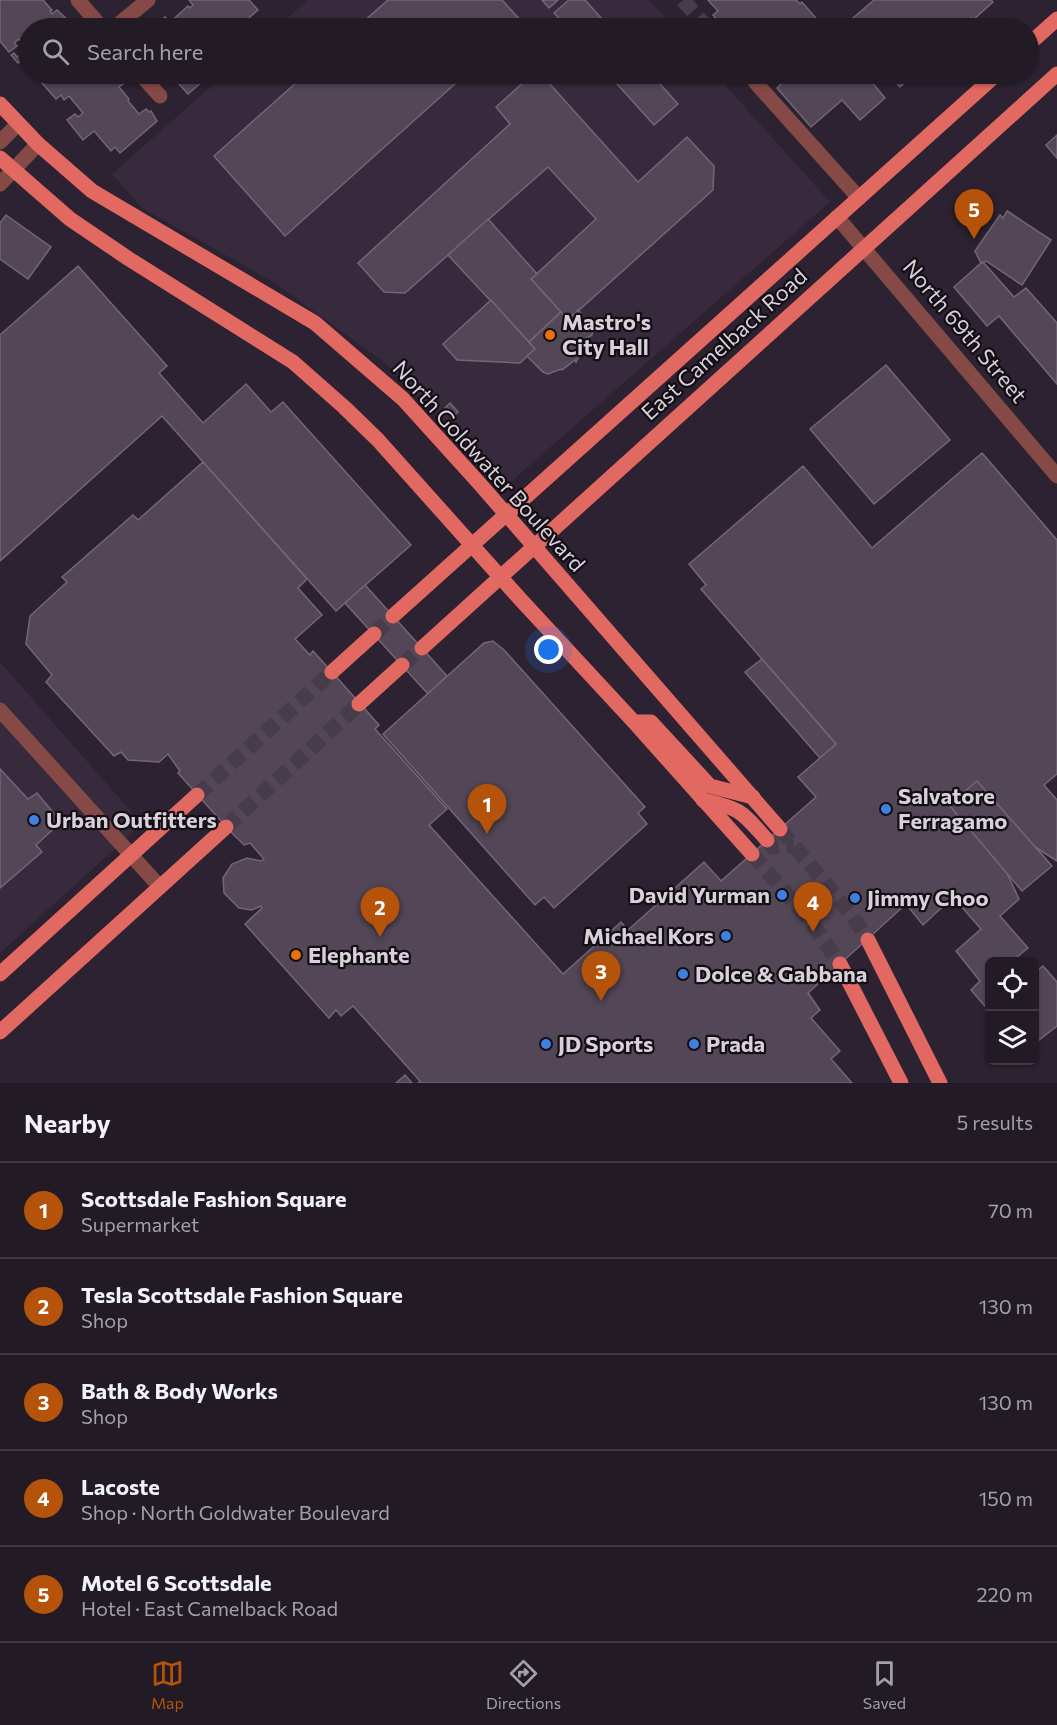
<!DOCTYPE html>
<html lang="en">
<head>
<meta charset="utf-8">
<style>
  :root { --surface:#221a25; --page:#2e2732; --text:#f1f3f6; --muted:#a2a1a7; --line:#3f3842; --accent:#b45309 }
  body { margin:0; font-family:Commissioner,sans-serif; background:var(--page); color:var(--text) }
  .controls { position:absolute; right:18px; bottom:18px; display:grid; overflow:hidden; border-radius:9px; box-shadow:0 2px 4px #0004 }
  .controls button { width:54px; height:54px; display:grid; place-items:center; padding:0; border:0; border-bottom:2px solid var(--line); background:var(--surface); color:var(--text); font:30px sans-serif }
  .you { position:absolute; left:549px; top:650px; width:21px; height:21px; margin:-15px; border:4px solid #fff; border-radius:50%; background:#1a73e8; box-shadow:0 0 0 9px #1a73e833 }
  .badge { display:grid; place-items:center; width:39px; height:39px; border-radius:50%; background:var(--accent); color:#fff; font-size:20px; font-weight:700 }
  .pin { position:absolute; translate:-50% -50px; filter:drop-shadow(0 2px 3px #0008) }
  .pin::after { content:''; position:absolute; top:32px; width:21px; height:18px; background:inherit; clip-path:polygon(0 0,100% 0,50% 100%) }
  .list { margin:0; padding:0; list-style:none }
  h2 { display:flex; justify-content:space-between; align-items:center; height:78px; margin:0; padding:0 24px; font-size:26px }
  h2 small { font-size:20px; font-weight:400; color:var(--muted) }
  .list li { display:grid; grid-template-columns:39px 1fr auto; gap:18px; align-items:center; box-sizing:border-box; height:96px; padding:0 24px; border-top:2px solid var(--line) }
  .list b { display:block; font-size:22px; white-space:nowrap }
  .list p { margin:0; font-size:20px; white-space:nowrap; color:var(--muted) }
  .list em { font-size:20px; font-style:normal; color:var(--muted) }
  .icon { flex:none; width:33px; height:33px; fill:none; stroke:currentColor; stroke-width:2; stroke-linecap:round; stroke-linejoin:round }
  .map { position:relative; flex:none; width:1057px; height:1083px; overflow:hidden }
  .search { position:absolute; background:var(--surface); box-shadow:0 2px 4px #0004; left:18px; right:18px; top:18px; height:66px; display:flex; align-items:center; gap:15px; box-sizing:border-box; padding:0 21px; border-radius:33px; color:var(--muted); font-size:22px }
  .sheet { height:558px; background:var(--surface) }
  nav { display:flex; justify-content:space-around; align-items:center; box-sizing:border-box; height:84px; border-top:2px solid var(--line); background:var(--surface); font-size:16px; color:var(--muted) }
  nav a { display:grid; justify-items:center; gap:3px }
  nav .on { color:var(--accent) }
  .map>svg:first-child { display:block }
  .built { fill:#382a3d }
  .building { fill:#534656; stroke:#746677; stroke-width:1.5 }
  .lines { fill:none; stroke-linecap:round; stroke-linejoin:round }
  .minor-tunnel { stroke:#473c4a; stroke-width:15; stroke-dasharray:15 8; stroke-linecap:butt }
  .primary-tunnel { stroke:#473c4a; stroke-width:15; stroke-dasharray:15 8; stroke-linecap:butt }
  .minor { stroke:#864a46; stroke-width:15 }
  .primary { stroke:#e26862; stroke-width:15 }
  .food-dot { fill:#e8710a; stroke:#130e14; stroke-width:2 }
  .shop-dot { fill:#3f7fe0; stroke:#130e14; stroke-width:2 }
  .labels { text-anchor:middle; stroke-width:4.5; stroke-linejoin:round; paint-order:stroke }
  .poi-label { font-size:22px; font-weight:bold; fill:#d8d1db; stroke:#130e14; text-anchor:start }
  .street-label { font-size:22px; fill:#d8d1db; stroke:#130e14 }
</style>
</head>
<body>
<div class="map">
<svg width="1057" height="1083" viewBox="0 0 1057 1083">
  <rect width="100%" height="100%" fill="#2d2231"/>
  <g class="built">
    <path d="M308 0H649L675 28H276Z"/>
    <path d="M225 74H715L830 202 506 486 462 436 385 363 275 283 142 208 112 174Z"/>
    <path d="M0 662 142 824 0 953Z"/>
  </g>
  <g class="building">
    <path d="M0 0H43L52 10 50 11 52 14 57 10 73 25 69 28H28V64L24 59 18 63 11 55 14 53 17 57 27 49 19 39 14 43 17 46 9 52 0 41Z"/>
    <path d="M189 0H249L258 10 243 23 247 28H151L165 17 169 21 166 23 167 25 188 6 190 8 193 5Z"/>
    <path d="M388 0H502L523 23 516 28H356Z"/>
    <path d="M542 0H558L549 8Z"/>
    <path d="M569 0H585L610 28H568L554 13Z"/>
    <path d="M708 0H796L800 4 802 2 821 24 815 28H724L713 15 718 11Z"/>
    <path d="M874 0H991L993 2 973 20 971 18 958 28H849L846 24Z"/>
    <path d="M43 74H124L118 78 123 84 119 87 129 99 128 101 139 114 146 109 149 112 151 111 157 121 120 153 115 147 111 151 94 131 83 140 67 120 75 114 78 117 83 113 69 96 64 100 61 95 56 99 42 83 47 79Z"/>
    <path d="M170 74H211L188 94Z"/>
    <path d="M306 74H466L285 236 214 156Z"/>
    <path d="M608 74H651L678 104 654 125Z"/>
    <path d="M774 74H854L860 81 866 75 885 98 860 120 842 100 811 127 777 88 782 83Z"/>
    <path d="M888 74H915L900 87Z"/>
    <path d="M525 81 548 82 638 182 687 137 714 166 713 190 568 320 531 279 596 219 548 167 405 293 384 292 358 263 510 124 496 107Z"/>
    <path d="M1057 135V158L1046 145Z"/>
    <path d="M1007 211 1051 240 1022 285 986 261 981 263 975 251 1000 215 1003 218Z"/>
    <path d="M6 215 51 247 28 279 0 259V223Z"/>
    <path d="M488 219 537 274 531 279 561 312 529 342 448 255Z"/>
    <path d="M981 263H984L1014 297 1026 288 1057 323V384L999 316 987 326 954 287Z"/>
    <path d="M78 266 167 366 159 373 203 423 246 384 271 412 283 402 411 545 336 611 162 416 0 561V335Z"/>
    <path d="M491 300 535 349 520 363 457 360 443 344Z"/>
    <path d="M578 310 581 313 579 317 581 321 589 322 594 327 592 335 581 342 580 354 576 362 575 360 562 370 561 369 548 374 543 372 527 356 535 349 529 342 561 312 568 320Z"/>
    <path d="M886 365 950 440 874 504 810 429Z"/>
    <path d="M450 403 458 412 452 417 445 408Z"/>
    <path d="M982 453 1057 540V774L1044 785 1057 800V861L1032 845 1005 869 1019 899 1000 916 1028 948 1011 962H990V1012L971 990 980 981 956 951 981 929 953 897 923 925 906 904 808 993 820 1010 811 1018 840 1051 831 1059 852 1083H418L420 1081 353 1006 341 1016 336 1010 329 1018 245 924 262 908 261 906 252 910 239 908 224 893 223 878 232 864 247 858 261 861 264 859 250 843 244 845 230 831 178 773 180 771 168 754 159 762 128 760 121 752 114 756 46 682 52 675 26 644 30 616 67 582 62 577 133 515 138 520 203 462 307 579 298 588 322 615 295 639 310 655 313 651 332 672 379 725 375 729 447 809 429 825 563 974 621 922 628 930 704 862 721 881 816 797 798 777 836 744 701 589 706 585 689 564 803 466 872 548Z"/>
    <path d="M365 585 447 676 428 694 345 603Z"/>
    <path d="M493 641 504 650 645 807 638 813 647 824 554 908 544 897 535 905 383 734 484 643Z"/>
    <path d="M762 659 836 744 820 758 745 672Z"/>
    <path d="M0 769 28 799 37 793 61 822 36 845 42 852 0 888Z"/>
    <path d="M977 781 1052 866 1022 891 949 805Z"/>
    <path d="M1043 966 1057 982V1026L1034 1044V973Z"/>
    <path d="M405 1075 412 1083H396Z"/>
  </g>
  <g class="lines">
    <g class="minor-tunnel">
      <path d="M683 0 707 28"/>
      <path d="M748 74 756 83"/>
    </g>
    <g class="primary-tunnel">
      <path d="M374 634 393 616"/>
      <path d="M402 665 422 648"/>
      <path d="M197 795 332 672"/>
      <path d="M226 827 359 704"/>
      <path d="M780 829 851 914 868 940"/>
      <path d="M767 840 773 847 794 846"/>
      <path d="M752 854 811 922 840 964"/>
    </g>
    <g class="minor">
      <path d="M78 0 102 28"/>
      <path d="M114 28 148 0"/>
      <path d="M140 74 160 96"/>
      <path d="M756 83 859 198"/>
      <path d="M0 142 18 124"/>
      <path d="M0 184 38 144"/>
      <path d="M837 217 1057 476"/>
      <path d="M0 710 160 887"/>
    </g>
    <g class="primary">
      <path d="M1028 45 1057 19"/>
      <path d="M0 104 38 144 92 191 315 323 403 399 479 483 780 829"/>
      <path d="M0 158 70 219 129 259 293 362 344 407 378 440 521 600 634 722 752 854"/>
      <path d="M393 616 997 74"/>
      <path d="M422 648 1057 74"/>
      <path d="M332 672 374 634"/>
      <path d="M359 704 402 665"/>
      <path d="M634 722H651L710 786 753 797"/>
      <path d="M703 800C742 809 741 811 767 840"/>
      <path d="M868 940 940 1083"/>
      <path d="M840 964 901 1083"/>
      <path d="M0 974 197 795"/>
      <path d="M0 1032 226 827"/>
    </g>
  </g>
  <g class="food-dot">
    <circle cx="550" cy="335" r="6"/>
    <circle cx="296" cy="955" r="6"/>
  </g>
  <g class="shop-dot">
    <circle cx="886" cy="809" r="6"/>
    <circle cx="34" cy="820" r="6"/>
    <circle cx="782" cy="895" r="6"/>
    <circle cx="855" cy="898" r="6"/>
    <circle cx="726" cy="936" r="6"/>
    <circle cx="683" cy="974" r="6"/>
    <circle cx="546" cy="1044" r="6"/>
    <circle cx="694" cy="1044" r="6"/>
  </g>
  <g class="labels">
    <g class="poi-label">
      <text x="562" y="330">Mastro's<tspan x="562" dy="25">City Hall</tspan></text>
      <text x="898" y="804">Salvatore<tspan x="898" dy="25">Ferragamo</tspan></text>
      <text x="46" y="828">Urban Outfitters</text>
      <text x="770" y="903" text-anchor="end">David Yurman</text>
      <text x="867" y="906">Jimmy Choo</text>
      <text x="714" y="944" text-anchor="end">Michael Kors</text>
      <text x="308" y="963">Elephante</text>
      <text x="695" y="982">Dolce &amp; Gabbana</text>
      <text x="558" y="1052">JD Sports</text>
      <text x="706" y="1052">Prada</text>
    </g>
    <g class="street-label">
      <text transform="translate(965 331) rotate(50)" y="8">North 69th Street</text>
      <text transform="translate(724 344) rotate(-42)" y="8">East Camelback Road</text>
      <text transform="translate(489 466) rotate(48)" y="8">North Goldwater Boulevard</text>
    </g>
  </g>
</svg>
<div class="controls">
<button><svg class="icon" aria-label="locate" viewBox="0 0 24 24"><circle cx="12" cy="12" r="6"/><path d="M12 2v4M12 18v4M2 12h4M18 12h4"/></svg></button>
<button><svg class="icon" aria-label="layers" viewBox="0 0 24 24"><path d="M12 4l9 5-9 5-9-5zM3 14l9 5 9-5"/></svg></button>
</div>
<div class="you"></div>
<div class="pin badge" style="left:487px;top:834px">1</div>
<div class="pin badge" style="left:380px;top:937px">2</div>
<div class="pin badge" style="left:601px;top:1001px">3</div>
<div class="pin badge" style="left:813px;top:932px">4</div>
<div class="pin badge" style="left:974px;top:239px">5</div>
<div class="search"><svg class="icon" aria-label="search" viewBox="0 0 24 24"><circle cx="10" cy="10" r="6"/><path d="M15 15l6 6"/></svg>Search here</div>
</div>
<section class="sheet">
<h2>Nearby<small>5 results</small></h2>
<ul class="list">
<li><span class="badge">1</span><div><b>Scottsdale Fashion Square</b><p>Supermarket</p></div><em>70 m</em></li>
<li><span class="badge">2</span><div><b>Tesla Scottsdale Fashion Square</b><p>Shop</p></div><em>130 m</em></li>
<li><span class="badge">3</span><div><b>Bath &amp; Body Works</b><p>Shop</p></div><em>130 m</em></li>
<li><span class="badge">4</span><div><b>Lacoste</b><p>Shop · North Goldwater Boulevard</p></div><em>150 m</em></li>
<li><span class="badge">5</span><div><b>Motel 6 Scottsdale</b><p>Hotel · East Camelback Road</p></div><em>220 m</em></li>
</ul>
</section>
<nav>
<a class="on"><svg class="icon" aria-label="map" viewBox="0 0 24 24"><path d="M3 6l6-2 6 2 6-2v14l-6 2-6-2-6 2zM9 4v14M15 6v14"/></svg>Map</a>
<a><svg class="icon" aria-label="directions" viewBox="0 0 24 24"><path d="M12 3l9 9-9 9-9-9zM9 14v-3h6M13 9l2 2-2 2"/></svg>Directions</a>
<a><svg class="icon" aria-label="saved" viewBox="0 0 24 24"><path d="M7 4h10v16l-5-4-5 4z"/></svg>Saved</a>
</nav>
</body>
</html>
